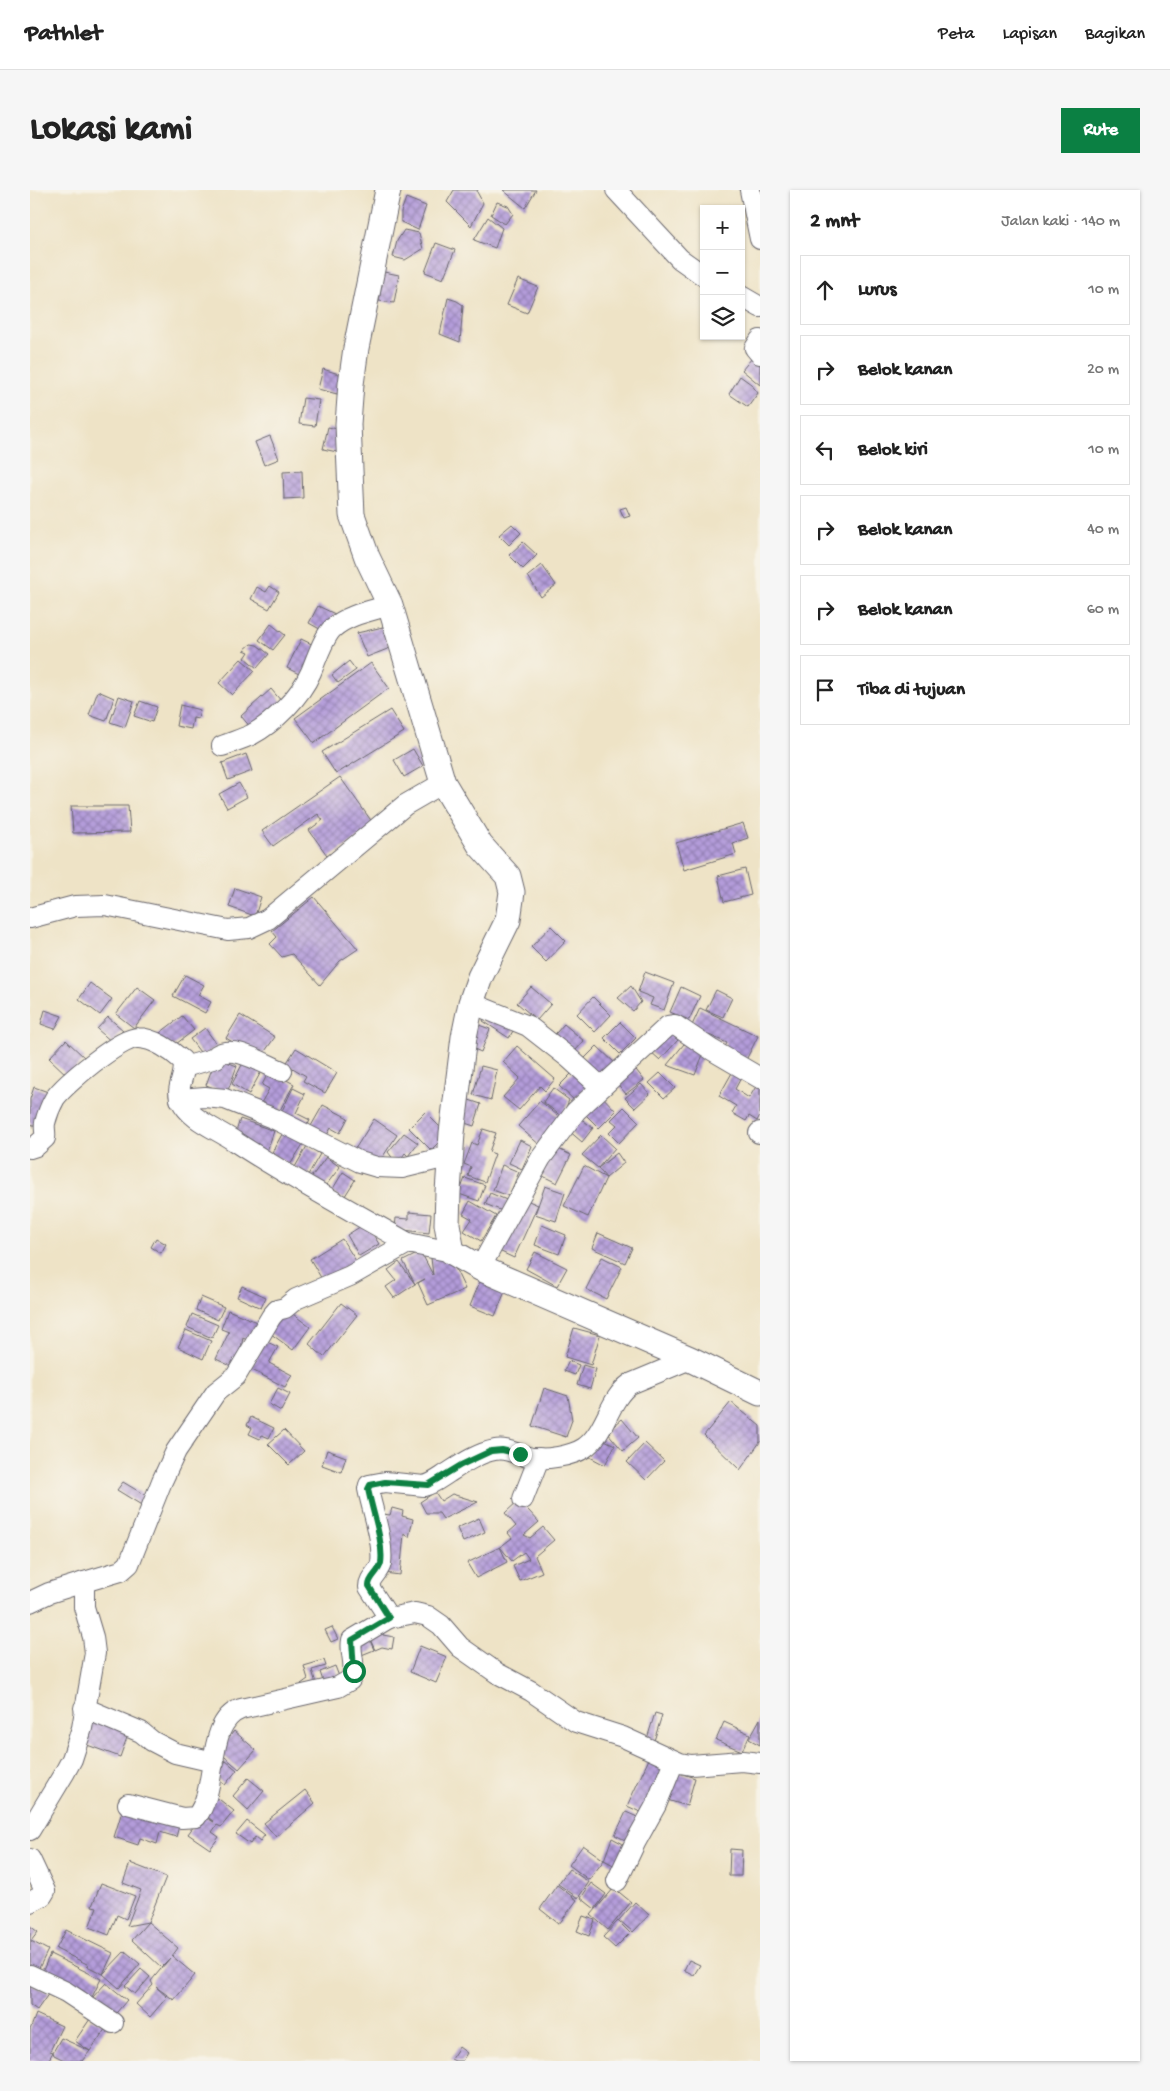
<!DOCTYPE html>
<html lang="id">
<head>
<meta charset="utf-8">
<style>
  :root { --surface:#fff; --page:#f6f6f6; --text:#222; --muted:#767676; --line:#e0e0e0; --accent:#0b8043 }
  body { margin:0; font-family:"Gochi Hand",sans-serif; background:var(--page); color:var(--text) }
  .controls { position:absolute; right:15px; top:15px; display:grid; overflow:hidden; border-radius:0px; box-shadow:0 1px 4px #0004 }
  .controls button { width:45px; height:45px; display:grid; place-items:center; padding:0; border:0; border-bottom:1px solid var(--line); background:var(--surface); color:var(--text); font:25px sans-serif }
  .stop { position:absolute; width:15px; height:15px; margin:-11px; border:4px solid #0b8043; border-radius:50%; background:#fff }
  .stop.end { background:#0b8043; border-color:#fff; box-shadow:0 1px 5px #0008 }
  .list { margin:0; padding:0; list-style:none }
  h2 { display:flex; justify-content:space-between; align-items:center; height:65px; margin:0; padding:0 20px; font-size:21px }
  h2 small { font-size:16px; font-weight:400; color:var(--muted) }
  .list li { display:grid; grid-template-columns:32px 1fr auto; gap:15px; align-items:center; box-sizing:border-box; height:70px; margin:0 10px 10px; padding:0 10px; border:1px solid var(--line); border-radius:0px }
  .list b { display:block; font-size:19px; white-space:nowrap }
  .list em { font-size:16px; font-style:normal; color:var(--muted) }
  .icon { flex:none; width:28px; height:28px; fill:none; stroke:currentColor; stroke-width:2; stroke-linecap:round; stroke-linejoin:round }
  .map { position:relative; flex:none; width:730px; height:1871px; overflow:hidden; border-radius:0px }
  header { display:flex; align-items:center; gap:30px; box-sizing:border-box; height:70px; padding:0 25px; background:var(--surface); border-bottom:1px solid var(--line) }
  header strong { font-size:24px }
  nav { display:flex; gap:28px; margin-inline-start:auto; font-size:18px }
  .intro { display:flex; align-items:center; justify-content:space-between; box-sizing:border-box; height:120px; padding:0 30px }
  h1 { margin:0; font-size:35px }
  .button { padding:12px 22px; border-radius:0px; background:var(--accent); color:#fff; font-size:18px; font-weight:700 }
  main { display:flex; gap:30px; padding:0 30px }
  aside { flex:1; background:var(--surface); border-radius:0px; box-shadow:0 1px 4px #0004 }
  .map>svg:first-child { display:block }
  .building { fill:url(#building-cross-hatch) }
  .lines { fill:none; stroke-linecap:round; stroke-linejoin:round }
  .minor-casing { stroke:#69666c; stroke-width:22 }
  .tertiary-casing { stroke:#69666c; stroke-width:27 }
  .minor { stroke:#fff; stroke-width:20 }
  .tertiary { stroke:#fff; stroke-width:25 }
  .route { stroke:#0b8043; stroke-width:6 }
</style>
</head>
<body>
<header>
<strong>Pathlet</strong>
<nav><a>Peta</a><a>Lapisan</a><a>Bagikan</a></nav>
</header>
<div class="intro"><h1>Lokasi kami</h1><a class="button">Rute</a></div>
<main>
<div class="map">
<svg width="730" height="1871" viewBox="0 0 730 1871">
  <defs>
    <pattern id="building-cross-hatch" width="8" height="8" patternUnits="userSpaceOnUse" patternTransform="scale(1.25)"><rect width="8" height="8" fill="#b49cda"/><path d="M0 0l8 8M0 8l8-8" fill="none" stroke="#927fb2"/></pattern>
  </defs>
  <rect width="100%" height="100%" fill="#f7f3e8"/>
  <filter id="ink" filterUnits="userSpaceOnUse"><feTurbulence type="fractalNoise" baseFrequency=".02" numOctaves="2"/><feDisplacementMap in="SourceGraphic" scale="10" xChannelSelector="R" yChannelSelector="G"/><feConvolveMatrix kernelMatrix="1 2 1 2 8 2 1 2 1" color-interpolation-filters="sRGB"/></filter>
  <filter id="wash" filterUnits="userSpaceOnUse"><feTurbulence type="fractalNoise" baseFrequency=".0096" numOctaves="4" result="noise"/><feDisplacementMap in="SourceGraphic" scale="20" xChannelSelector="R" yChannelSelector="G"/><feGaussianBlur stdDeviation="1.12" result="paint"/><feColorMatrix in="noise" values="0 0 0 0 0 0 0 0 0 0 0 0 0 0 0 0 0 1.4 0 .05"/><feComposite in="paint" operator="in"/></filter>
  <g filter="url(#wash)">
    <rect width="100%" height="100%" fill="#eee3c6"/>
    <g id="blocks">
      <g class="building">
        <path d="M424 0H448L447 2 453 13 441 36 417 12Z"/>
        <path d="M473 0H506L495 18Z"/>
        <path d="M376 8 396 16 388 40 371 32V22Z"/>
        <path d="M467 12 478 16 483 24 475 34 461 25Z"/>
        <path d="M458 27 472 38 465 58 444 50Z"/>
        <path d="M374 40 389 43 393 59 375 70 363 67 367 51Z"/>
        <path d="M406 53 425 60 413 89 395 82Z"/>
        <path d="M354 82 369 85 364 113 349 111Z"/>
        <path d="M488 89 508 97 497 123 477 115Z"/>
        <path d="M418 108 427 111 433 115 430 152 410 144Z"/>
        <path d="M722 168 730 174V195L712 180Z"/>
        <path d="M293 179 312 185 307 204 288 199Z"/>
        <path d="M710 186 721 194 728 203 718 217 699 204Z"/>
        <path d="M273 208 289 210 285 236 269 234Z"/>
        <path d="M298 237 316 241 312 263 293 259Z"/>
        <path d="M240 246 249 269 234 275 225 252Z"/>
        <path d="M272 281 273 308 254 309 253 282Z"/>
        <path d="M596 317 600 326 594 328 590 319Z"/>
        <path d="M482 334 491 343 479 355 469 345Z"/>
        <path d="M493 352 507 365 493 379 479 365Z"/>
        <path d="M512 375 526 395 511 407 498 386Z"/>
        <path d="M240 396 249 402 239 419 221 409 227 397 236 402Z"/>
        <path d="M288 416 305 424 295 442 279 433Z"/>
        <path d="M241 434 255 445 243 460 229 450Z"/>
        <path d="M353 437 360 458 337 467 327 443Z"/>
        <path d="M271 449 288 457 273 486 257 478Z"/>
        <path d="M221 454 227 455 239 464 227 478 215 468 219 462 214 460Z"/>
        <path d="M211 469 225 481 202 505 189 493Z"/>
        <path d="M319 471 326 480 308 493 302 485Z"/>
        <path d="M341 473 359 498 284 553 265 528Z"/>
        <path d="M241 499 252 512 221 538 211 526Z"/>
        <path d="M68 501 84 508 76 531 59 525Z"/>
        <path d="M89 506 104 511 95 537 80 532Z"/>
        <path d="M110 511 127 517 122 532 104 526Z"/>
        <path d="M150 515 170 520 168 529 163 528 161 539 146 536Z"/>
        <path d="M360 520 374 542 306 584 292 562Z"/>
        <path d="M383 559 393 576 374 587 364 570Z"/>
        <path d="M216 564 222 581 198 590 192 573Z"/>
        <path d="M310 587 345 636 299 668 279 640 293 630 288 624 243 656 232 641Z"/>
        <path d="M209 593 217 607 197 618 189 604Z"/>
        <path d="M41 616H98L100 642 43 643Z"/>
        <path d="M713 633 718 648 703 653 706 664 654 680 646 653Z"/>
        <path d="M715 679 721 705 694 712 688 686Z"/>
        <path d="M205 698 231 707 225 726 199 717Z"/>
        <path d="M284 707 328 759 310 771 290 795 262 764 252 767 240 754 247 747 242 741Z"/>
        <path d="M521 736 536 751 516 772 501 757Z"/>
        <path d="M615 782 644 793 634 820 620 815 623 808 608 802Z"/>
        <path d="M155 785 174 795 168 805 181 812 175 823 143 806Z"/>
        <path d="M60 793 82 809 70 825 49 809Z"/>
        <path d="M601 796 611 812 603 821 588 808Z"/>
        <path d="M107 797 125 810 104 838 86 824Z"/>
        <path d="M501 797 521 814 507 830 487 813Z"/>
        <path d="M651 797 670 806 659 830 640 822Z"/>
        <path d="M686 800 702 808 693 827 676 820Z"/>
        <path d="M563 807 581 825 565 842 547 824Z"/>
        <path d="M670 818 728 846 715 872 693 861 697 853 679 845 676 850 659 842Z"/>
        <path d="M15 820 32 826 25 839 11 834Z"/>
        <path d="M458 822 484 839 479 848 453 831Z"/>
        <path d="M210 825 245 847 233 864 217 861 196 848Z"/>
        <path d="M152 826 164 840 137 861 126 846Z"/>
        <path d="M78 827 93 840 83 853 67 839Z"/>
        <path d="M590 832 606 848 590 864 574 848Z"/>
        <path d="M446 834 460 839 451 862 437 856Z"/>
        <path d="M534 834 554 851 539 868 519 851Z"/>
        <path d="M175 838 188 856 173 866 160 849Z"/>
        <path d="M637 841 648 850 630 870 620 861Z"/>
        <path d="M36 850 55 868 38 886 19 868Z"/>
        <path d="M654 854 674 862 665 885 637 875Z"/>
        <path d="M487 856 525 889 515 901 510 896 489 920 473 907 490 888 473 872Z"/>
        <path d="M567 856 587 875 571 890 552 871Z"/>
        <path d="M266 858 307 883 295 903 273 891 276 886 256 874Z"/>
        <path d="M186 868 207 876 197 903 176 895Z"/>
        <path d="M214 871 232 880 219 904 202 894Z"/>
        <path d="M451 876 467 880 461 910 443 905Z"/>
        <path d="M603 876 614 890 596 904 585 891Z"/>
        <path d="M239 881 264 894 249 922 231 913 239 899 232 895Z"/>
        <path d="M544 881 559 895 544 910 529 896Z"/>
        <path d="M703 881 712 886 705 899 719 908 727 895 730 897V925L727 931 719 926 716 931 702 923 706 916 689 906Z"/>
        <path d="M630 883 645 898 634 908 619 893Z"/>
        <path d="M611 894 620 904 605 918 595 908Z"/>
        <path d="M4 897 21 903 10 937 0 934V909Z"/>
        <path d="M263 898 275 904 266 923 280 930 276 940 249 927Z"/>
        <path d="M523 898 539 910 532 927 513 912Z"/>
        <path d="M570 904 586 921 569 938 553 922Z"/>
        <path d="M436 909 451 914 444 936 429 931Z"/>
        <path d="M510 911 533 930 511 956 488 936Z"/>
        <path d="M293 915 318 928 310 943 301 938 297 945 281 936Z"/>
        <path d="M594 917 609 932 589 953 579 943 587 935 581 930Z"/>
        <path d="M395 922 417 944 401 960 379 938Z"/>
        <path d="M549 927 563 938 552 952 538 940Z"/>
        <path d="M210 929 244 941 235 967 205 945Z"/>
        <path d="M344 929 367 945 348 974 325 959Z"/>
        <path d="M255 939 275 951 260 975 241 964Z"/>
        <path d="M453 939 466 943 459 962 465 964 455 992 438 986 441 977 434 974 442 953 447 955Z"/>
        <path d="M374 943 388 953 378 966 375 963 367 974 358 962Z"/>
        <path d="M571 945 585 958 568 978 552 965Z"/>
        <path d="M490 950 502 956 492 979 479 973Z"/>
        <path d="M277 956 290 964 278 985 265 977Z"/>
        <path d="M524 957 541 965 527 993 511 985Z"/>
        <path d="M587 963 594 973 576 988 558 1027 534 1016 554 976 576 988 568 978Z"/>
        <path d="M296 967 310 977 293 999 280 989Z"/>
        <path d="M472 975 489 982 479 1006 463 1000Z"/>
        <path d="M313 982 325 990 313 1009 301 1002Z"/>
        <path d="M435 988 455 995 449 1011 429 1004Z"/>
        <path d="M515 996 535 1003 526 1031 505 1024Z"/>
        <path d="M460 1003 479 1011 475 1022 455 1014Z"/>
        <path d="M494 1009 508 1015 484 1068 469 1061Z"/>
        <path d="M440 1011 466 1026 451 1051 434 1041 442 1029 433 1024Z"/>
        <path d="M379 1022 401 1024 399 1043 365 1039 366 1028 379 1029Z"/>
        <path d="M336 1033 349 1054 329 1066 317 1045Z"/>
        <path d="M512 1035 536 1045 529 1064 505 1055Z"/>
        <path d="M568 1043 602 1058 595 1073 562 1058Z"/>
        <path d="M126 1048 136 1054 131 1063 121 1057Z"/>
        <path d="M312 1049 326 1071 293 1091 280 1069Z"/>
        <path d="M391 1062 403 1085 401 1068 419 1065 435 1099 398 1115 388 1093 395 1089 385 1094 373 1071Z"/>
        <path d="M505 1062 537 1078 527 1096 496 1079Z"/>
        <path d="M572 1067 592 1077 576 1109 556 1099Z"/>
        <path d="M369 1072 385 1094 364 1108 356 1097 366 1090 358 1080Z"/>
        <path d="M451 1089 476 1099 465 1126 440 1116Z"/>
        <path d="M212 1096 236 1107 231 1118 207 1107Z"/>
        <path d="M171 1107 194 1117 188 1130 166 1120Z"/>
        <path d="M311 1113 327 1125 294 1167 279 1154Z"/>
        <path d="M255 1118 280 1137 263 1160 237 1141Z"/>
        <path d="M198 1120 229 1133 221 1152 213 1148 211 1158 203 1177 186 1169 199 1142 191 1139Z"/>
        <path d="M162 1124 188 1135 182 1148 157 1137Z"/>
        <path d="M544 1138 570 1145 561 1175 535 1167Z"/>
        <path d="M156 1140 181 1151 173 1169 148 1157Z"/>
        <path d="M235 1151 248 1157 239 1173 262 1185 255 1197 220 1179Z"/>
        <path d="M539 1171 549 1175 545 1185 534 1181Z"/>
        <path d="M553 1175 566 1179 560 1199 547 1195Z"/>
        <path d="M248 1198 260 1204 251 1221 239 1214Z"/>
        <path d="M514 1198 538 1206 542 1230 536 1247 502 1236Z"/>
        <path d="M701 1212 730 1236V1252L710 1280 674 1245Z"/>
        <path d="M221 1227 244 1238 239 1248 232 1245 230 1249 219 1244 222 1238 217 1235Z"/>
        <path d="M592 1229 608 1248 593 1261 577 1242Z"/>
        <path d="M254 1240 274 1261 259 1275 238 1254Z"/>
        <path d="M568 1247 585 1255 575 1275 558 1266Z"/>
        <path d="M615 1253 634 1271 616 1290 597 1272Z"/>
        <path d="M297 1260 316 1267 311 1282 292 1275Z"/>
        <path d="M93 1292 118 1307 113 1316 87 1300Z"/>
        <path d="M405 1302 411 1311 422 1304 448 1312 413 1329 409 1323H396L390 1312Z"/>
        <path d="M489 1310 509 1332 494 1345 500 1348 513 1337 524 1350 505 1366 512 1382 490 1391 483 1376 499 1369 494 1362 482 1371 470 1357 482 1348 478 1343 486 1336 475 1323Z"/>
        <path d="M362 1318 373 1321 372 1326 383 1329 379 1347 374 1344 370 1385 354 1383 353 1324 360 1325Z"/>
        <path d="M449 1328 455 1342 433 1352 427 1338Z"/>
        <path d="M470 1357 477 1372 446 1388 437 1373Z"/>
        <path d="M355 1436 353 1445 364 1447 362 1459 352 1457 345 1460 337 1443Z"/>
        <path d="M302 1437 308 1449 301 1452 295 1440Z"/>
        <path d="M337 1443 344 1460 329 1466 324 1452Z"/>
        <path d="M390 1456 417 1467 406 1493 380 1482Z"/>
        <path d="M294 1470 296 1476 282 1480 287 1497 273 1501 271 1494 278 1489 274 1476Z"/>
        <path d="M305 1476 310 1489 294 1494 290 1482Z"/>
        <path d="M625 1523 632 1525 623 1554 616 1552Z"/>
        <path d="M59 1525 100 1539 90 1567 49 1552Z"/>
        <path d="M730 1529V1555L719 1549Z"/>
        <path d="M694 1532 720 1544 712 1561 686 1550Z"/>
        <path d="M204 1541 226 1560 209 1579 188 1561Z"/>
        <path d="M619 1569 640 1578 617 1625 597 1616Z"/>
        <path d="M196 1571 207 1580 195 1595 184 1586Z"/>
        <path d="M643 1581 665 1588 657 1616 634 1609Z"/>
        <path d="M218 1588 234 1601 218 1620 203 1606Z"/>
        <path d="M275 1600 285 1613 246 1647 234 1633Z"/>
        <path d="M185 1606 204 1621 191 1637 187 1635 182 1642 189 1647 180 1659 158 1644 172 1625 184 1632 172 1622Z"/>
        <path d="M94 1615 150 1632 146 1647 130 1642 127 1654 110 1648 108 1655 84 1647Z"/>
        <path d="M596 1622 612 1629 601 1653 585 1645Z"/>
        <path d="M217 1631 235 1645 230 1651 225 1647 220 1654 206 1644Z"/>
        <path d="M582 1648 599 1657 589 1678 574 1670Z"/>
        <path d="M553 1655 574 1670 559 1690 539 1675Z"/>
        <path d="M700 1659 712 1660 711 1686H699Z"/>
        <path d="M100 1673 136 1687 118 1732 97 1736 111 1700 93 1693Z"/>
        <path d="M539 1679 559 1692 548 1708 528 1694Z"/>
        <path d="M71 1693 105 1706 96 1729 87 1725 79 1745 59 1737 67 1717 62 1716Z"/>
        <path d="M561 1693 576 1704 565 1719 551 1708Z"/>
        <path d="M527 1695 547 1710 529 1734 510 1719Z"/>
        <path d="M584 1698 601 1712 578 1740 561 1725Z"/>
        <path d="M605 1712 619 1725 603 1742 589 1730Z"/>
        <path d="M553 1726 565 1730 559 1746 547 1741Z"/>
        <path d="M588 1731 600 1743 585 1758 573 1747Z"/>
        <path d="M118 1732 148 1758 142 1766 165 1785 144 1810 126 1797 137 1807 120 1827 106 1814 123 1795 121 1791 140 1768 131 1777 102 1750Z"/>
        <path d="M0 1736 8 1742 1 1751 18 1760 6 1784 0 1781Z"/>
        <path d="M36 1740 83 1763 73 1784 95 1761 110 1774 89 1798 73 1784 57 1776 59 1775 26 1759Z"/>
        <path d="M20 1764 71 1789 61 1809 11 1785Z"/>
        <path d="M659 1770 670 1775 664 1785 654 1780Z"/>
        <path d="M111 1779 120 1787 105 1804 95 1796Z"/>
        <path d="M0 1793 19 1803 7 1820 0 1815Z"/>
        <path d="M76 1793 97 1810 82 1828 61 1809Z"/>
        <path d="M6 1824 32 1836 20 1861 23 1862 18 1871H0V1840Z"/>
        <path d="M60 1829 78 1835 60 1861 45 1851Z"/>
        <path d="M31 1848 60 1861 52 1871H36L24 1865 23 1862Z"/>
        <path d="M429 1857 437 1863 432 1871H425L421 1869Z"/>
      </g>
    </g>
  </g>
  <g filter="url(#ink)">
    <use href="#blocks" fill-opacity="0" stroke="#69666c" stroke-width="1"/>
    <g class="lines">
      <g class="minor-casing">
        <g id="minor">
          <path d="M586 0 650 69 674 86"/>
          <path d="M720 0 730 49"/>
          <path d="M711 106 730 117"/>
          <path d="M730 150 725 158 730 164"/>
          <path d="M192 556C202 552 212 549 221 545 245 532 270 507 281 482 286 470 294 446 303 438 319 424 341 421 360 415"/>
          <path d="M0 728 45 716 75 715 198 740 219 738 238 729 375 615 413 593"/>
          <path d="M441 813 498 836 539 868 571 897"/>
          <path d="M154 877 186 868 187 865C204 854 234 874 252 881"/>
          <path d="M150 909 175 907 195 909 245 929 330 972 347 977 372 978 421 966"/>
          <path d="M729 943 730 942"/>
          <path d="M0 958 6 956 15 948C16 943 14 939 15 933 17 925 21 915 25 908 35 894 91 847 108 848 123 848 142 861 152 870 159 883 144 897 151 910 160 930 187 939 204 951 260 988 320 1020 378 1053"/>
          <path d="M450 1078 511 968 546 921 638 836 645 835 682 860 730 888"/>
          <path d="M493 1309 509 1268"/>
          <path d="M0 1412 19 1403 54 1392"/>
          <path d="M359 1428 385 1423 398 1426 411 1435 430 1457 467 1483 501 1501 546 1532 593 1547 650 1573 661 1575 712 1571 730 1573"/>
          <path d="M54 1518 111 1542 122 1551 145 1563 184 1572"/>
          <path d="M98 1614 152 1628 166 1627C190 1599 174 1532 211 1519L308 1497 320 1490C328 1475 319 1464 322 1450L359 1428 339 1397C339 1387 349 1383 351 1373 354 1352 342 1320 338 1299L339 1295 355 1292 394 1296C403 1294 410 1288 418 1283 432 1274 448 1263 465 1260 477 1257 490 1266 502 1268 516 1270 542 1266 554 1258 576 1243 578 1210 600 1194L660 1169"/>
          <path d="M0 1640 35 1582 42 1569 52 1538 65 1463 63 1447 54 1417V1392L91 1381 99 1374 132 1291 146 1261 186 1202 206 1186 241 1127 247 1120 255 1118 266 1109 320 1086 378 1053 422 1062"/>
          <path d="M0 1669 15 1701 12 1706 0 1712"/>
          <path d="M587 1691 605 1653 626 1615 644 1571"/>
          <path d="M0 1785 36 1802 83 1833"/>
        </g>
      </g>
      <g class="tertiary-casing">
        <path id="tertiary" d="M358 0 326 158 321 194 318 234 322 325 337 367 360 415 413 593 450 655 478 686 482 702 478 730 450 787 441 813 434 847 422 943 418 1002 417 1034 422 1062 450 1078 660 1169 730 1203"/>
      </g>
      <use href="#minor" class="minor"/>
      <use href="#tertiary" class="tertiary"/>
    </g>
  </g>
  <g class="lines" filter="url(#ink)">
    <path class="route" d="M324 1481 322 1450 359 1428 339 1396C339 1387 349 1383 351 1373 354 1353 342 1320 338 1299L340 1295 355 1292 398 1295 431 1275 461 1261 472 1260 490 1264"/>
  </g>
</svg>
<div class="controls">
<button>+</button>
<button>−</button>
<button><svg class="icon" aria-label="layers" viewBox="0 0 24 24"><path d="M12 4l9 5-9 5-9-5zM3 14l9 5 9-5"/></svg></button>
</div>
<div class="stop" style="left:324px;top:1481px"></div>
<div class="stop end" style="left:490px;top:1264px"></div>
</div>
<aside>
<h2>2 mnt<small>Jalan kaki · 140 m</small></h2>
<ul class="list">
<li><svg class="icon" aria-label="ahead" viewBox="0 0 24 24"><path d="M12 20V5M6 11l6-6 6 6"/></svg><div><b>Lurus</b></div><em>10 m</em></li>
<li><svg class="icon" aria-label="right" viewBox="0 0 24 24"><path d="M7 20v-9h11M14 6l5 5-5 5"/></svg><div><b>Belok kanan</b></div><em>20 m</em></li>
<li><svg class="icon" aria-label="left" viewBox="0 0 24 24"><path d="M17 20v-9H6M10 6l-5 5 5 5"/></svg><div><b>Belok kiri</b></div><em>10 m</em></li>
<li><svg class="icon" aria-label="right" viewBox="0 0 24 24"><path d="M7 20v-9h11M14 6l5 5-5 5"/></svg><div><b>Belok kanan</b></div><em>40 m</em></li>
<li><svg class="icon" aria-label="right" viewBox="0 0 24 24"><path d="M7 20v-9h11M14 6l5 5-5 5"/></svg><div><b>Belok kanan</b></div><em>60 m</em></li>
<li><svg class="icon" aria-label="arrive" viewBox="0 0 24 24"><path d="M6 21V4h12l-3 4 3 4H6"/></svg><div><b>Tiba di tujuan</b></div></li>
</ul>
</aside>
</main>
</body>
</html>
